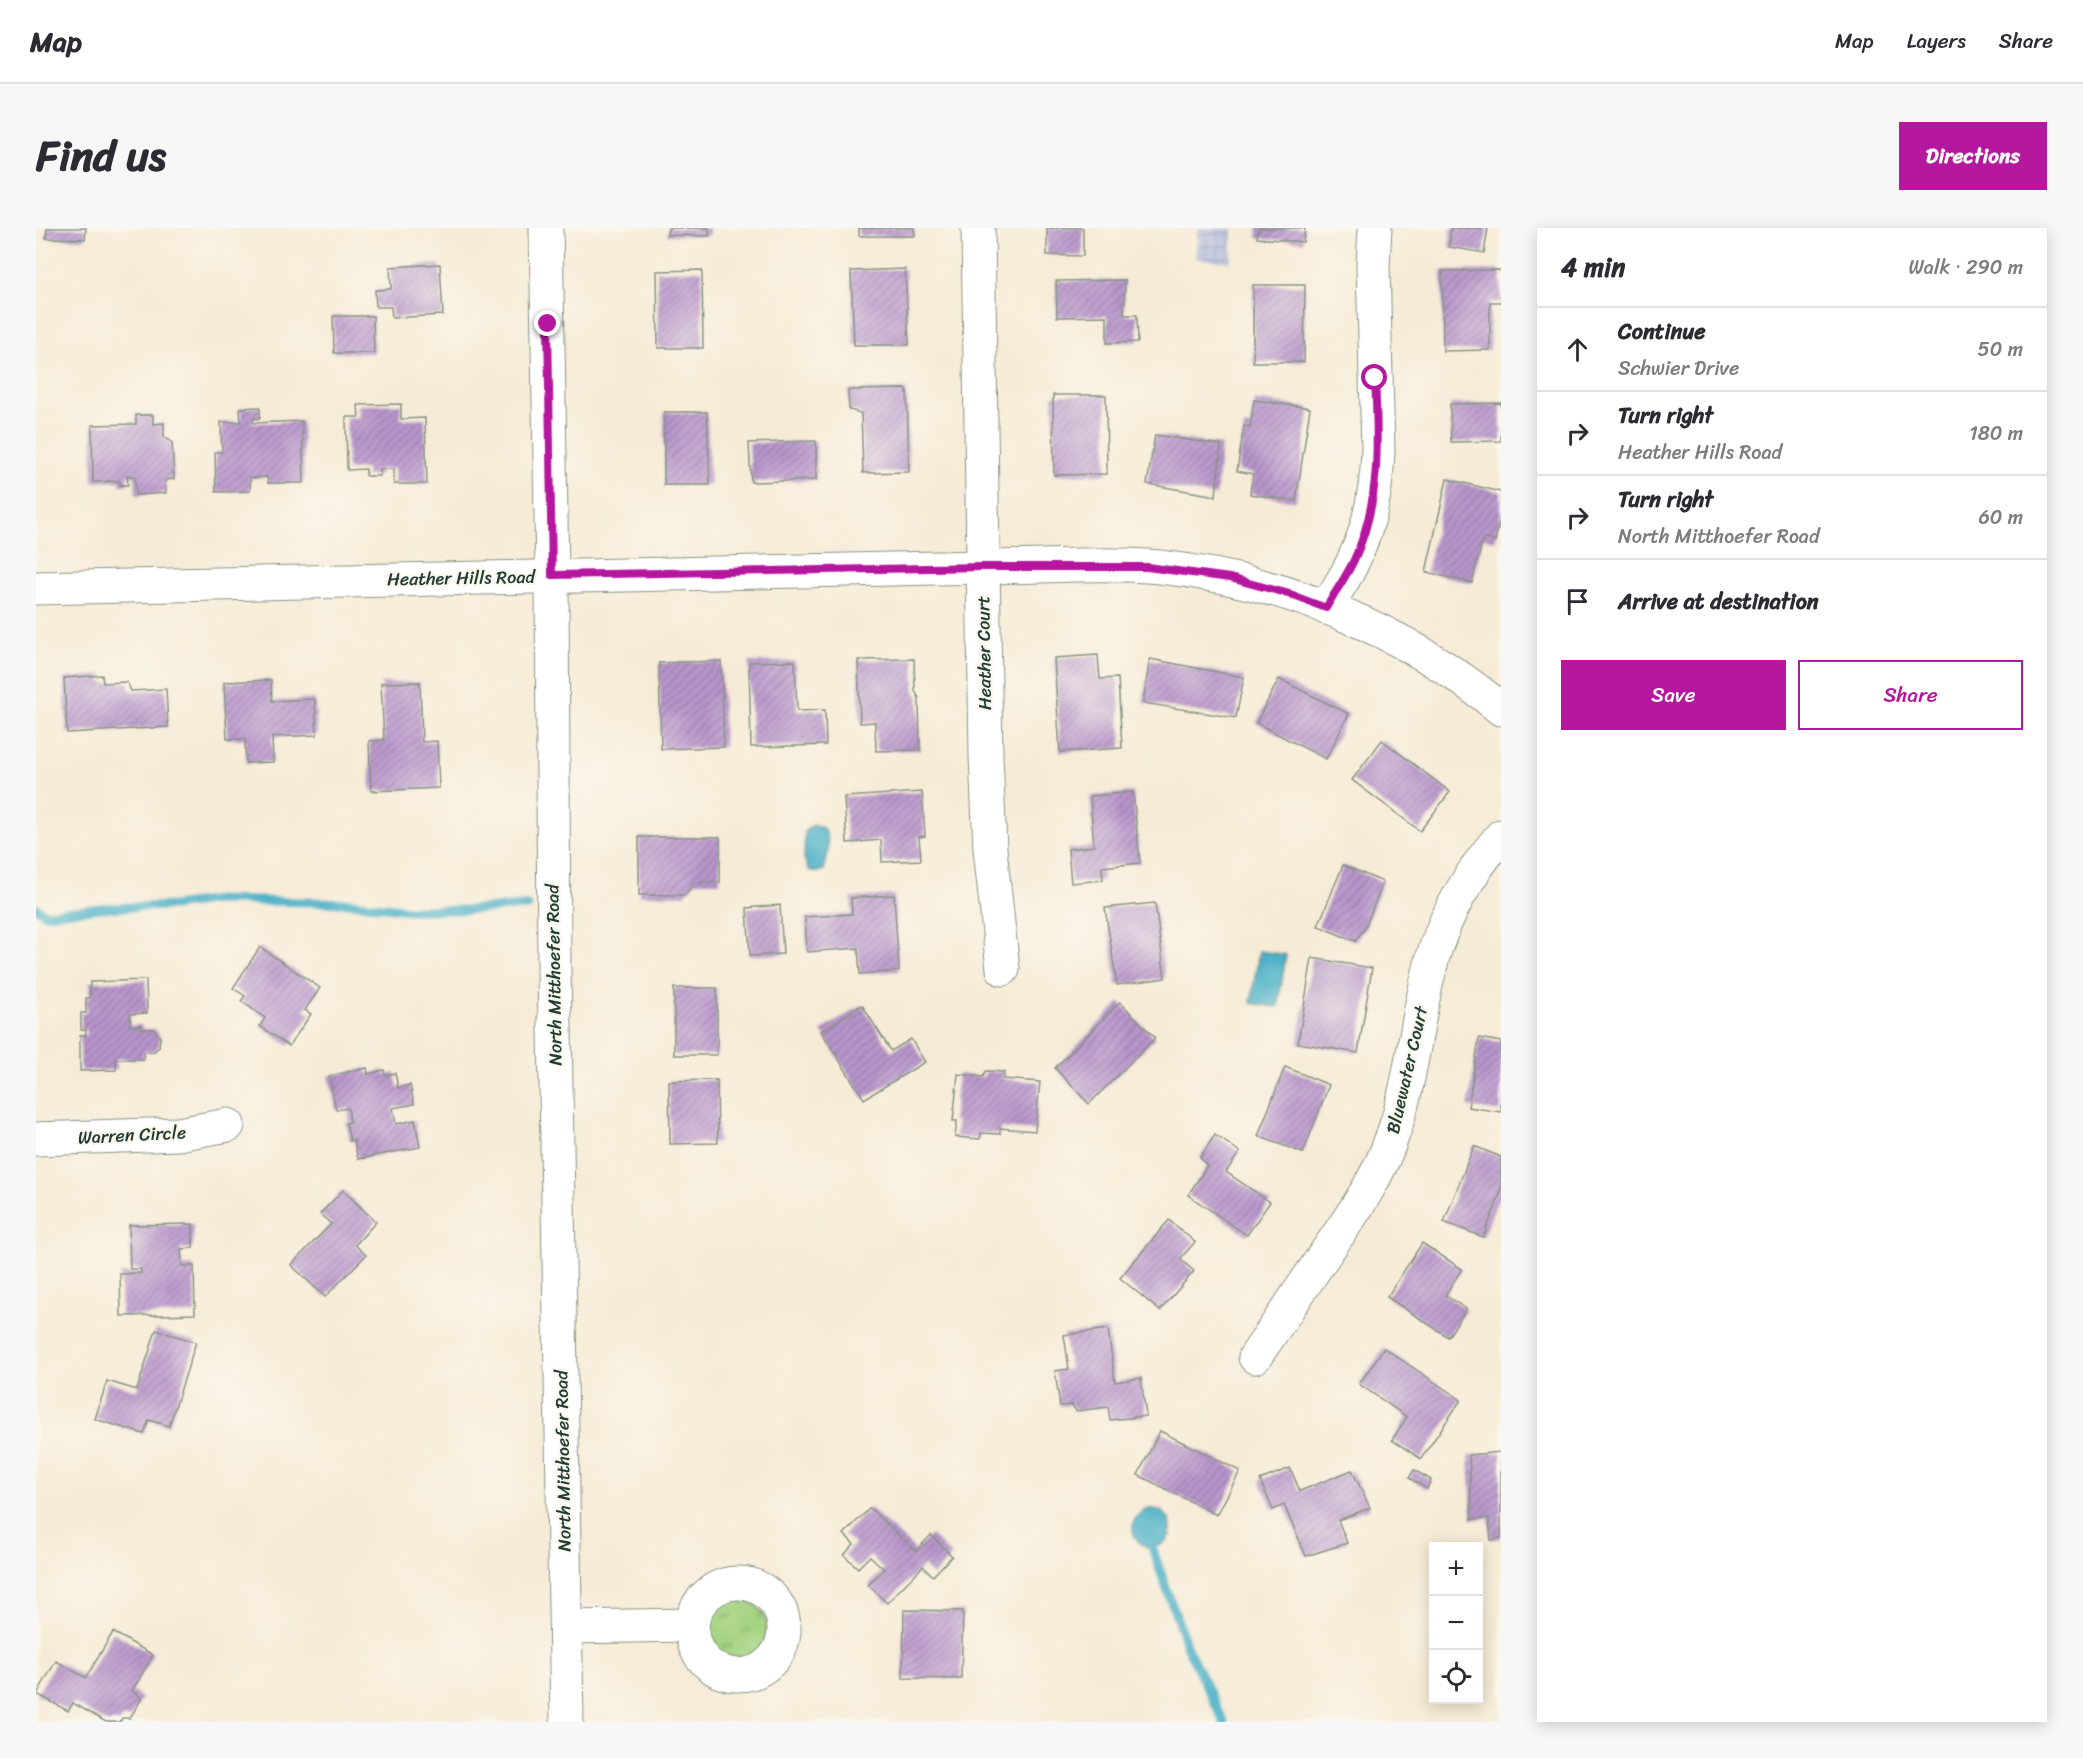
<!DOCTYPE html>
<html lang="en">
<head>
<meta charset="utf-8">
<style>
  :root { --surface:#fff; --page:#f7f7f7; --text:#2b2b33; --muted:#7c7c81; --line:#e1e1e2; --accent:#b5179e }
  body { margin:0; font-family:Sriracha,sans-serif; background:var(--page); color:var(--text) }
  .controls { position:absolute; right:18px; bottom:18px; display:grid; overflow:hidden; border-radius:0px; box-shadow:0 3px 15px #0003 }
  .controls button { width:54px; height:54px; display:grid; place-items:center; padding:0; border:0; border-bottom:2px solid var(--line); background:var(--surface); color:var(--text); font:30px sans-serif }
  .stop { position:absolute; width:18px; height:18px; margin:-14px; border:4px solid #b5179e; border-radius:50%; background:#fff }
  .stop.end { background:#b5179e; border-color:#fff; box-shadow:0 2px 6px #0008 }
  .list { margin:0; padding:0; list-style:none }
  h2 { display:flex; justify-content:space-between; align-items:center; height:78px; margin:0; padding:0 24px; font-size:26px }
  h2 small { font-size:20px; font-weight:400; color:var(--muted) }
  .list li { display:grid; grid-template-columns:39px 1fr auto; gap:18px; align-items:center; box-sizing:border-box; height:84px; padding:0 24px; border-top:2px solid var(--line) }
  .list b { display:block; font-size:22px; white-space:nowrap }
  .list p { margin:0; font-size:20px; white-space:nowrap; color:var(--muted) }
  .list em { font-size:20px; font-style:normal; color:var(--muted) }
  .actions { display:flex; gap:12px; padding:18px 24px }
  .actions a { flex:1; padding:14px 0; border:2px solid var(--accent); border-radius:0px; text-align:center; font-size:21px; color:var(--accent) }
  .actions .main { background:var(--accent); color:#fff }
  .icon { flex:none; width:33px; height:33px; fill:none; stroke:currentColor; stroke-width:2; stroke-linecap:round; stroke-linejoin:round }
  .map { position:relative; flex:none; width:1465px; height:1494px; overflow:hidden; border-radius:0px }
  header { display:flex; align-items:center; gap:36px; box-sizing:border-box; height:84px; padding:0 30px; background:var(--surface); border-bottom:2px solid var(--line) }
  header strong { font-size:28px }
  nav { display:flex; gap:33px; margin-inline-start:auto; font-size:21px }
  .intro { display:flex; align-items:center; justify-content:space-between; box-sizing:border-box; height:144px; padding:0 36px }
  h1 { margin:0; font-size:42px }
  .button { padding:15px 27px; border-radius:0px; background:var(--accent); color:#fff; font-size:21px; font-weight:700 }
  main { display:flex; gap:36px; padding:0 36px }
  aside { flex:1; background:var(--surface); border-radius:0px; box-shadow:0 3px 15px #0003 }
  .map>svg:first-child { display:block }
  .industrial { fill:url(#industrial-grid) }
  .grass { fill:url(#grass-tufts); stroke:#62885a; stroke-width:1.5 }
  .water { fill:#47afc6; stroke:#33767d; stroke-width:1.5 }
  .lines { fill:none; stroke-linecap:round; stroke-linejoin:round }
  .stream { stroke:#47afc6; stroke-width:9 }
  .building { fill:url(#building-hatch) }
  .minor-casing { stroke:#8a9485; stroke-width:35 }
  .secondary-casing { stroke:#8a9485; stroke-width:35 }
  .minor { stroke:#fff; stroke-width:33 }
  .secondary { stroke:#fff; stroke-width:33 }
  .route { stroke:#b5179e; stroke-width:8 }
  .labels { text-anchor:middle; stroke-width:4.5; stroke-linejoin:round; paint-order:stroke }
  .street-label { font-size:18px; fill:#1f3d34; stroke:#fbf7ec }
</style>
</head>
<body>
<header>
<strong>Map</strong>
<nav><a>Map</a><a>Layers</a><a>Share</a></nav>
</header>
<div class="intro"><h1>Find us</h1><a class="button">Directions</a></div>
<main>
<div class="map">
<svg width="1465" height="1494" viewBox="0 0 1465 1494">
  <defs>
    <pattern id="industrial-grid" width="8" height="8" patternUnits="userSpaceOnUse" patternTransform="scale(1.5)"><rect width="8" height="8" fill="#bcc3de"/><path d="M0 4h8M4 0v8" fill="none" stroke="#a1a8bf"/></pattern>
    <pattern id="grass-tufts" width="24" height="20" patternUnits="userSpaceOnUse" patternTransform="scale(1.5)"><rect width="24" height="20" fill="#a4d381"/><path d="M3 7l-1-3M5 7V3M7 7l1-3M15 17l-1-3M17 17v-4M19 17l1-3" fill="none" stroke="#85ac6a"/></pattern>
    <pattern id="building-hatch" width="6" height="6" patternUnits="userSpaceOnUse" patternTransform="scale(1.5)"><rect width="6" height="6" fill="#b895cc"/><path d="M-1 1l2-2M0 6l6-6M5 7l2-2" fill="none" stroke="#957ba6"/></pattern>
  </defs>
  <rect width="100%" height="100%" fill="#fbf7ec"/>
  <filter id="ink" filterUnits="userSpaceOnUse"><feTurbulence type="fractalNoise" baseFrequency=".0167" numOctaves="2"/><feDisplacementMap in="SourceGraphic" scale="12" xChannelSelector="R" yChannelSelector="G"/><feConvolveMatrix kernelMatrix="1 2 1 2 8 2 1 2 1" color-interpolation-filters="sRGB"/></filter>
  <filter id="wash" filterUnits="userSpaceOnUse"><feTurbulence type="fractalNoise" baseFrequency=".008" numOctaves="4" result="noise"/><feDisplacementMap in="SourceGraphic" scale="24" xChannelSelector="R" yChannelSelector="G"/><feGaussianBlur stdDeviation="1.35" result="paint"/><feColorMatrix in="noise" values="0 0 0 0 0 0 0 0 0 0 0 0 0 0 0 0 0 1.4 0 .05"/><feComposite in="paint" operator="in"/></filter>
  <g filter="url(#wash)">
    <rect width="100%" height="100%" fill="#f6ebd6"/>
    <path class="industrial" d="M1162 0 1197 1 1194 34 1159 30Z"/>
    <circle class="grass" cx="702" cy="1400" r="29"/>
    <g class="water">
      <path d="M777 597 787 600C795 612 792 629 788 642L781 644 773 642 768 630 769 603Z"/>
      <path d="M1223 723 1250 727 1242 779 1215 775Z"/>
      <circle cx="1116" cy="1300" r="19"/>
    </g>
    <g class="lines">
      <g class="stream">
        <path d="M1 680 9 686 65 680 137 678 182 672 316 675 374 682H429L492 678"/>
        <path d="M1116 1319 1151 1419 1188 1494"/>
      </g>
    </g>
    <g id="blocks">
      <g class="building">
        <path d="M11 0H50L49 11 10 10Z"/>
        <path d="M632 0H673V8L631 7Z"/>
        <path d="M823 0H878L879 8H823Z"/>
        <path d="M1011 0H1047V28L1011 27Z"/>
        <path d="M1222 0H1269L1267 14 1221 10Z"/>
        <path d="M1415 0H1452L1448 25 1413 19Z"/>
        <path d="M404 36 407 87 356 90 355 79H340L339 62 355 61 354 39Z"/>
        <path d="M869 41 873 117H818L815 43Z"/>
        <path d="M666 42 667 120H622L621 43Z"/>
        <path d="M1465 42V74H1454V122L1407 123 1406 43Z"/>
        <path d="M1089 52 1088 87H1101L1102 114 1071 115V88L1021 89 1020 53Z"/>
        <path d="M1217 57H1269L1268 134H1217Z"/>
        <path d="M297 88H337L338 125H298Z"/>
        <path d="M871 161 873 244 827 245 825 185 813 182 812 162Z"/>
        <path d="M1017 167H1070L1071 246 1018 247Z"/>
        <path d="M1218 172 1274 180 1260 273 1214 266 1217 246 1201 243 1208 198 1214 199Z"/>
        <path d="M1465 175V213L1415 214 1414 176Z"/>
        <path d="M365 176V191L389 190 391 256H358V241H344V248H330V241L311 242 310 189H323L322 177Z"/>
        <path d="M224 179V190L217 191V195L266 193 268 255H232L231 249 214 250V263L180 264 179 224H186L185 194H205L204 180Z"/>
        <path d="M628 184H671L674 257H628Z"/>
        <path d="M100 187H117V196L128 195V209L136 214 138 251 129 252 130 265 100 267 99 249 91 247 92 257H84V253L57 254 56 197 100 196Z"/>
        <path d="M1119 207 1185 217 1180 268 1111 256Z"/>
        <path d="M780 213V252L715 254 713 215Z"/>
        <path d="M1411 251 1465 264V286L1459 313 1447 310 1436 355 1390 344Z"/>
        <path d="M1062 427 1064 451 1082 450 1086 520 1024 524 1018 430Z"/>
        <path d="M878 431 879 463 883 470 884 522 840 523 839 494 824 495 822 432Z"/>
        <path d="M1114 431 1208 449 1200 490 1107 475Z"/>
        <path d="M685 433 688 519 625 521 623 435Z"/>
        <path d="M759 433 761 483 789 482 790 517 715 519 713 434Z"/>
        <path d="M66 447 67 455 91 454 95 463 130 461 132 499 31 505 28 450Z"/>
        <path d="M1243 451 1313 486 1290 531 1220 495Z"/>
        <path d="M235 452 236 473 279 471 281 507 236 509 237 534 210 535 209 511H191L188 454Z"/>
        <path d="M384 454 386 514 401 513 403 560 335 563 333 513 348 512 345 455Z"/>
        <path d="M1346 512 1414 564 1384 603 1316 552Z"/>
        <path d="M886 564 889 608 883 609 885 632 846 634 845 612 811 615 808 569Z"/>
        <path d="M1097 564 1104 635 1066 639 1067 652 1035 655 1032 621 1058 618 1054 568Z"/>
        <path d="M603 609H684V654H659L649 667H603Z"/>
        <path d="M1307 637 1347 654 1329 700 1319 713 1282 698Z"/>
        <path d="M858 667 863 743 824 746 822 720 771 724 769 689 816 686 815 670Z"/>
        <path d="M1119 675 1129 750 1081 757 1069 680Z"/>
        <path d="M744 677 747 726 714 728 711 680Z"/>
        <path d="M224 719 284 760 269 782 275 786 253 818 224 798 229 790 205 773 209 768 197 760Z"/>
        <path d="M1276 730 1336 740 1322 825 1262 815Z"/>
        <path d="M110 752 111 785 94 786V798L106 797V801H118L124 809 123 819 117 824H108V831H80V842L44 843V807H50V802H45V785H50V770H54V754Z"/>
        <rect x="638" y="760" width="43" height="67"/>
        <path d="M1084 774 1119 810 1053 876 1019 840Z"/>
        <path d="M826 777 855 823 875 811 889 834 828 871 785 803Z"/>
        <path d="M1443 810 1465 814V884L1432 879Z"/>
        <path d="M1249 839 1293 857 1267 925 1222 908Z"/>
        <path d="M331 840 332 846 348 842 349 847 359 845 362 860 374 857 378 876 357 880 360 896 379 892 384 919 322 931 318 912 314 913 310 895 314 894 312 880 300 882 293 848Z"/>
        <path d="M950 843 968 844 967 851 1004 854 999 903 964 900V906L945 905 944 911 919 909 921 893H917L922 846 947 849Z"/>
        <path d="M681 852 682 915 634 916 633 853Z"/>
        <path d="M1179 907 1204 924 1190 944 1234 974 1211 1007 1152 967 1171 938 1164 929Z"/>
        <path d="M1438 918 1465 929V964L1447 1009 1408 994Z"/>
        <path d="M307 962 340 994 319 1017 330 1027 289 1069 255 1037 295 996 284 986Z"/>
        <path d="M1133 992 1159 1014 1144 1031 1158 1043 1124 1083 1084 1050Z"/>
        <path d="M157 996V1020L145 1021 146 1038H158L159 1086 85 1088 84 1046 105 1045V1041H94L93 997Z"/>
        <path d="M1386 1015 1426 1041 1409 1067 1430 1081 1412 1109 1351 1069Z"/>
        <path d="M1072 1101 1079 1154 1105 1150 1110 1188 1074 1192 1072 1179 1040 1183 1036 1177 1024 1178 1019 1143 1033 1141 1028 1107Z"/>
        <path d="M120 1102 160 1114 133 1198 113 1192 108 1206 59 1191 71 1153 101 1162Z"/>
        <path d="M1348 1120 1425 1172 1385 1231 1356 1212 1371 1189 1323 1156Z"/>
        <path d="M1124 1203 1204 1243 1181 1287 1102 1247Z"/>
        <path d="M1465 1224V1310L1455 1312 1453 1290 1436 1291 1433 1227Z"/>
        <path d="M1254 1240 1264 1263 1316 1242 1334 1280 1302 1292 1311 1315 1270 1328 1248 1277 1237 1282 1224 1252Z"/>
        <path d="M1378 1242 1395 1252 1391 1261 1373 1250Z"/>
        <path d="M834 1280 880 1323 895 1307 916 1328 897 1348 887 1338 851 1375 832 1357 848 1341 834 1328 822 1340 808 1327 818 1316 808 1306Z"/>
        <path d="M868 1382 927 1383 925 1451 867 1450Z"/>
        <path d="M77 1404 117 1427 96 1463 106 1470 94 1490H86L84 1494H70L37 1475 32 1483 1 1466 20 1433 50 1450Z"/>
      </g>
    </g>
  </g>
  <g filter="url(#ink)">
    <use href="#blocks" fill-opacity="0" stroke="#8a9485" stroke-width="1.5"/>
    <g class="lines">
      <g class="minor-casing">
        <g id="minor">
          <path d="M942 0 950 528 954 621 967 741"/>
          <path d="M0 360 947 339C1005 339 1066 334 1124 339 1247 352 1370 402 1465 481"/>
          <path d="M1290 380C1299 364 1311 348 1318 331 1334 298 1341 259 1342 222L1337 37 1339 0"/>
          <path d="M0 911 142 906 192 897"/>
          <path d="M1219 1129C1243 1094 1267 1058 1291 1023 1317 985 1341 953 1356 909 1378 848 1380 783 1399 722 1413 679 1436 642 1465 608"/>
          <circle cx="702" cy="1401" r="46"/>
          <path d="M530 1399 656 1397"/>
        </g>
      </g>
      <g class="secondary-casing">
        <path id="secondary" d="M510 0 516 347 518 742 531 1494"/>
      </g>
      <use href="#minor" class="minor"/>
      <use href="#secondary" class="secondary"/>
    </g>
  </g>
  <g class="lines" filter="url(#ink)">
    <path class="route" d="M512 96 516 347 946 339H1111L1194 350 1250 365 1290 380C1299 364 1310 349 1318 332 1345 274 1342 211 1339 150"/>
  </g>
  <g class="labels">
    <g class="street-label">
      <text transform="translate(425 350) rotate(-1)" y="6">Heather Hills Road</text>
      <text transform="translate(948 425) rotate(-91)" y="6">Heather Court</text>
      <text transform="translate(518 747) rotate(-91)" y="6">North Mitthoefer Road</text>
      <text transform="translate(1371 842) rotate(-77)" y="6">Bluewater Court</text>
      <text transform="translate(96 907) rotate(-3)" y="6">Warren Circle</text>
      <text transform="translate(527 1233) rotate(-91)" y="6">North Mitthoefer Road</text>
    </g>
  </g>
</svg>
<div class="controls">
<button>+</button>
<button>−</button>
<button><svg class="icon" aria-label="locate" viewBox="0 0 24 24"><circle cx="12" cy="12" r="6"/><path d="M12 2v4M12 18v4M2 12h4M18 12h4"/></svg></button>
</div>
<div class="stop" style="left:1339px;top:150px"></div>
<div class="stop end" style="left:512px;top:96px"></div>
</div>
<aside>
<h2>4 min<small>Walk · 290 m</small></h2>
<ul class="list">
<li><svg class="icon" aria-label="ahead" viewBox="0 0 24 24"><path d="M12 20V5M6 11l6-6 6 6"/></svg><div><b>Continue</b><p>Schwier Drive</p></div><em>50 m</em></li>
<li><svg class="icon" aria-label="right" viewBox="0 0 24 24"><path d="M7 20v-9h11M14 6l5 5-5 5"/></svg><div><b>Turn right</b><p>Heather Hills Road</p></div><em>180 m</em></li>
<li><svg class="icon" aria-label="right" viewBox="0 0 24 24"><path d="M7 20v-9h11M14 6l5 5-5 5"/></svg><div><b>Turn right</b><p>North Mitthoefer Road</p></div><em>60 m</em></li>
<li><svg class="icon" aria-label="arrive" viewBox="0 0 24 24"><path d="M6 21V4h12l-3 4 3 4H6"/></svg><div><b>Arrive at destination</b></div></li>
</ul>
<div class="actions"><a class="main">Save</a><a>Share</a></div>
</aside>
</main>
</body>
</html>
